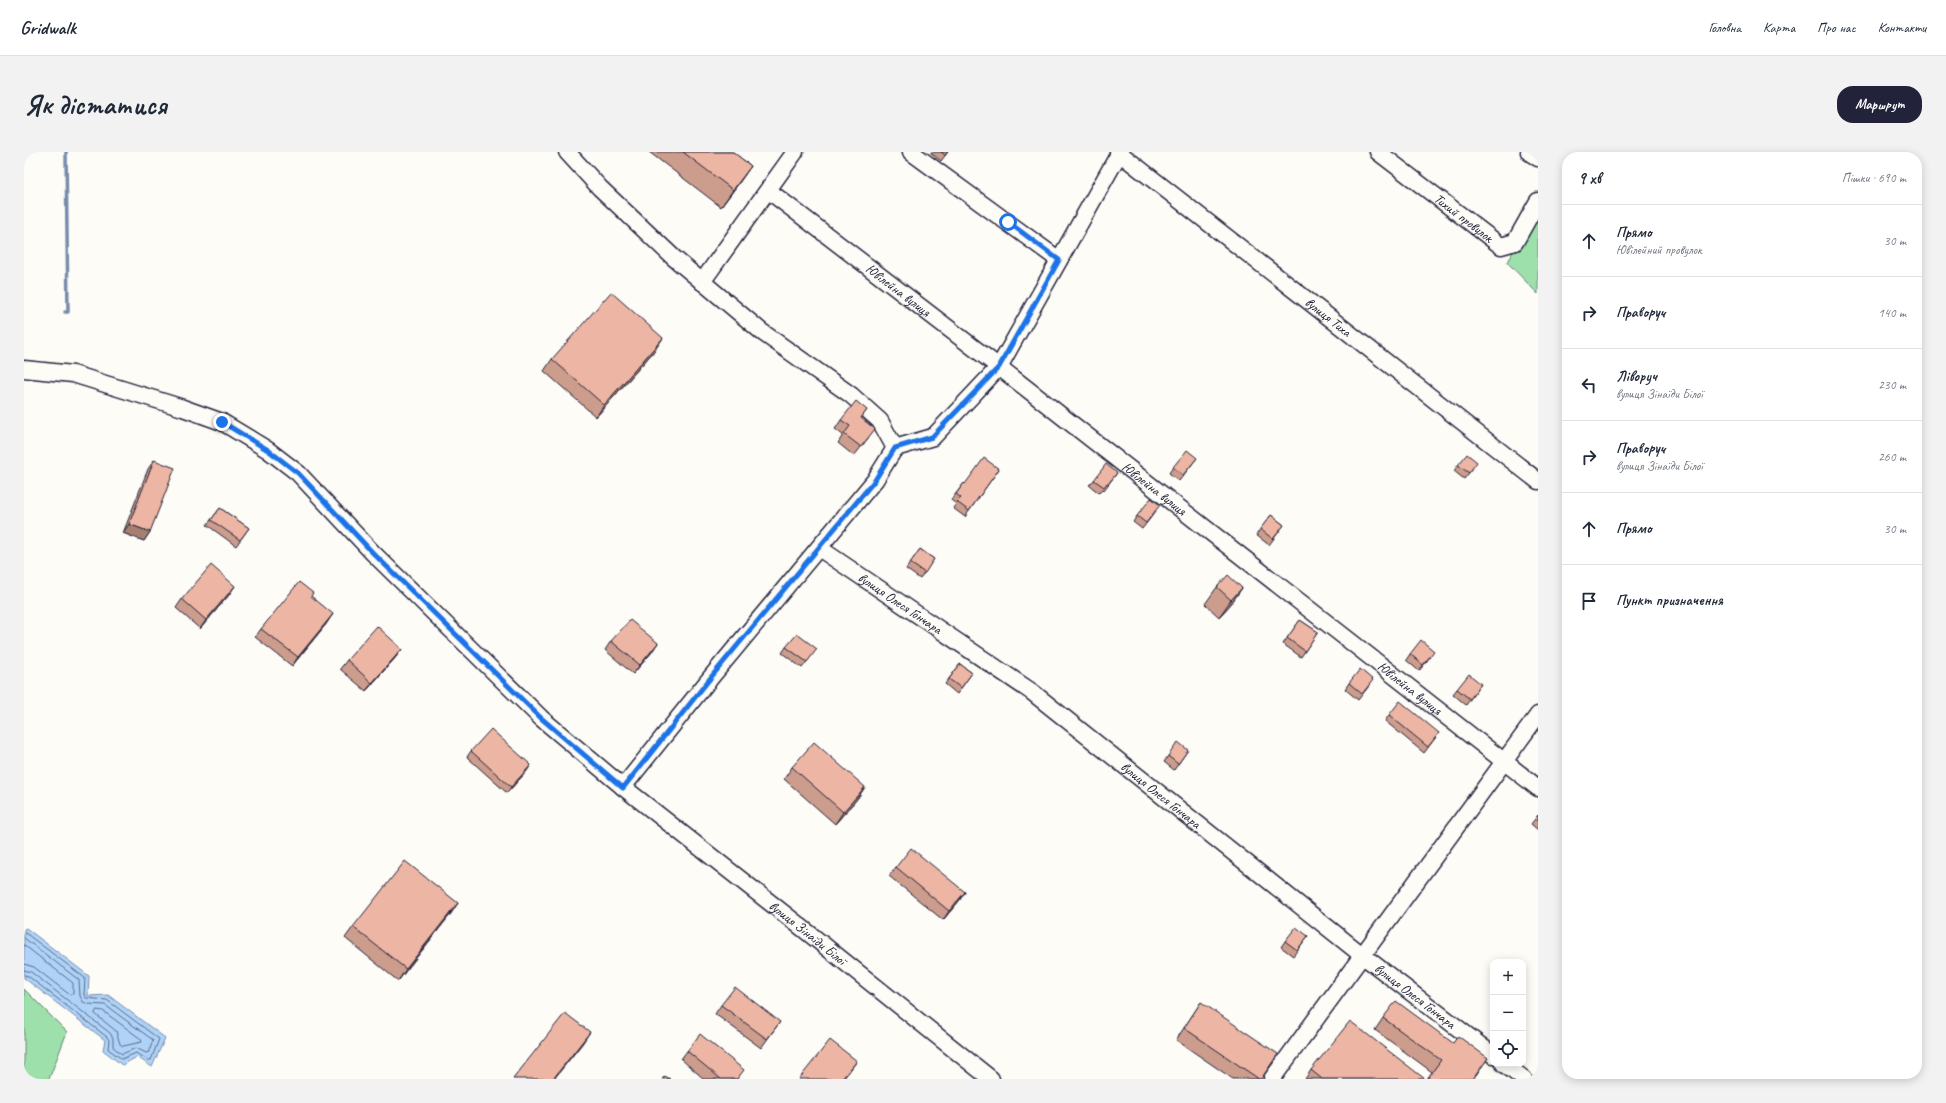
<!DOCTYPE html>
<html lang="uk">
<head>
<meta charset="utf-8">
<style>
  :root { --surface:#fff; --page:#f2f2f3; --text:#1f2937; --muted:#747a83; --line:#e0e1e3; --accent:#22223b }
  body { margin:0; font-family:Caveat,sans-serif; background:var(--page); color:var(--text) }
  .controls { position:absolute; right:12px; bottom:12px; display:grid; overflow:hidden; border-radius:8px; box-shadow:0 2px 10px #0003 }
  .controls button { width:36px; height:36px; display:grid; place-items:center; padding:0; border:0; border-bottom:1px solid var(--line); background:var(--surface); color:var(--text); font:20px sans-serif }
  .stop { position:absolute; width:12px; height:12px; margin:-9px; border:3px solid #1a73e8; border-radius:50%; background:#fff }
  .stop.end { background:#1a73e8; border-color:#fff; box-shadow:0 1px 4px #0008 }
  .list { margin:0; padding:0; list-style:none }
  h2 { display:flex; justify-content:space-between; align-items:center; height:52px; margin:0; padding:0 16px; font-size:17px }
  h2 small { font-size:13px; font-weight:400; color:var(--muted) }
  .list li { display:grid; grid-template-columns:26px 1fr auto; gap:12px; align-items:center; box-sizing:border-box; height:72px; padding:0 16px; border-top:1px solid var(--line) }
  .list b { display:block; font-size:15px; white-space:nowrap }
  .list p { margin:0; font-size:13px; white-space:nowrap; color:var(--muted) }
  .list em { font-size:13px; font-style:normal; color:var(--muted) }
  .icon { flex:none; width:22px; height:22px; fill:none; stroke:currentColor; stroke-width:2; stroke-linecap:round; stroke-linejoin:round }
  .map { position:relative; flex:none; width:1514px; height:927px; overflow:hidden; border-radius:16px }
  header { display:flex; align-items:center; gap:24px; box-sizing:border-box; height:56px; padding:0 20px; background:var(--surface); border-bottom:1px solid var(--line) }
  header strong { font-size:19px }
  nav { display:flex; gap:22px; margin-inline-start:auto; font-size:14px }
  .intro { display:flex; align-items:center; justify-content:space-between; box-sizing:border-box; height:96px; padding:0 24px }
  h1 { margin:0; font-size:28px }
  .button { padding:10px 18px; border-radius:16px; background:var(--accent); color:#fff; font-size:14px; font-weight:700 }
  main { display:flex; gap:24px; padding:0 24px }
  aside { flex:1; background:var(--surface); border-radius:16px; box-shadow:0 2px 10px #0003 }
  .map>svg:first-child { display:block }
  .green { fill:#9ee0ab; stroke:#608173 }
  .water { fill:#afd3f8; stroke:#778cac }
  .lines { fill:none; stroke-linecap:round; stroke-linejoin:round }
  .shore { stroke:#5a6987; stroke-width:1 }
  .stream { stroke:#778cac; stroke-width:3.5 }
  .minor-casing { stroke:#22223b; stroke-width:19 }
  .minor { stroke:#fdfcf7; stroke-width:16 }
  .wall { fill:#cc9c8c; stroke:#22223b }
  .shaded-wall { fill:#a67f72; stroke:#22223b }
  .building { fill:#edb5a3; stroke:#22223b }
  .route { stroke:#1a73e8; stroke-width:5 }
  .labels { text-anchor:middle; stroke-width:3.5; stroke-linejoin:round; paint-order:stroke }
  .street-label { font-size:14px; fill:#22223b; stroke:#fdfcf7 }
</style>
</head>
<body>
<header>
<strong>Gridwalk</strong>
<nav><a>Головна</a><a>Карта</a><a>Про нас</a><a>Контакти</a></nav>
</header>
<div class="intro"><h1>Як дістатися</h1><a class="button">Маршрут</a></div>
<main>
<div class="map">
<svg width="1514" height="927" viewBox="0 0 1514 927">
  <rect width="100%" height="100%" fill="#fdfcf7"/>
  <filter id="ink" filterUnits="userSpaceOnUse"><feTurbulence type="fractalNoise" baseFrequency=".025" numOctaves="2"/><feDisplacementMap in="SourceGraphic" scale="8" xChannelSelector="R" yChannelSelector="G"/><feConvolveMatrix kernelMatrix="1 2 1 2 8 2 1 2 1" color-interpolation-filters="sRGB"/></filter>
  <g filter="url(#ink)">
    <g class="green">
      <path d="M1514 58V142L1483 110Z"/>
      <path d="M0 837 43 880 25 927H0Z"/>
    </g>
    <path class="water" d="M2 776 65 824 64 844 84 843 141 886 128 915 113 905 98 913 79 898 81 888 0 826V777Z"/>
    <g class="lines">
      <g class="shore">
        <path d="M0 780 61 826 60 843 62 846 83 848 135 887 127 908H124L112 901 98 907 84 897 85 888 83 885 4 824 0 823"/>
        <path d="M0 786 55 828 56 844 59 850 64 852 81 853 129 888 125 900 122 901 112 896 98 902 89 895V886L86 881 7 820 0 818"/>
        <path d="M0 793 49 831V842L46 843 10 815 0 812"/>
        <path d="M73 858 79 859 117 887 118 890 99 894 96 892 92 879 71 862Z"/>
      </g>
      <path class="stream" d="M41 160H44L42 0"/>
      <g class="minor-casing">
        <g id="minor">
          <path d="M543 0 576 36 650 106 738 180 827 243 856 269 871 296"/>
          <path d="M887 0 1035 108"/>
          <path id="s1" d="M1094 0 1514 329"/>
          <path id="s2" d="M1354 0 1477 94 1491 90 1514 49"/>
          <path d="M1505 0 1514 6"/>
          <path id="s3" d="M745 39 975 215 1514 636"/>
          <path d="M678 130 771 0"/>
          <path id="s4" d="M0 217 49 222 159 256 198 270 244 298 274 321 349 401 517 566 599 635 777 775 967 927"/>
          <path d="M871 296 909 285 975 215 1096 0"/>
          <path id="s5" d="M795 396 1008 540 1338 803 1469 903"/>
          <path d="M599 635 688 524 851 328 871 296"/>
          <path d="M1480 912 1500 927"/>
          <path d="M1248 927 1514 563"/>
        </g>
      </g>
      <use href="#minor" class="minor"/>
    </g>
    <g class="wall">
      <path d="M625 0H709L727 14 715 31 697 55Z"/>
      <path d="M907 0H924L917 9 907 1Z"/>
      <path d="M631 198 572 265 520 219 528 207Z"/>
      <path d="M843 258 837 266 845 285 830 304 814 291 819 283 811 277 817 268Z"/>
      <path d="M1173 306 1155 329 1145 321 1149 315Z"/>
      <path d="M130 308 126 380 120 389 99 381 124 317Z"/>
      <path d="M1434 313 1449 316 1440 327 1430 319Z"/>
      <path d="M975 317 941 365 929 356 932 352 927 348 940 331 941 332Z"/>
      <path d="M1093 321 1080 338 1079 337 1075 341 1065 333 1070 328Z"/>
      <path d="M196 356 225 376 212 394 183 373Z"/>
      <path d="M1132 359 1118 377 1109 370 1113 364Z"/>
      <path d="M1247 363 1260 373 1245 393 1232 383Z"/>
      <path d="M896 397 910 407 896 427 882 417Z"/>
      <path d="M1193 435 1218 436 1206 453 1195 465 1181 452Z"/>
      <path d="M205 443 176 477 152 456 158 447Z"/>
      <path d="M287 444 303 471 268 514 231 485 237 477Z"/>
      <path d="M1276 468 1294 480 1277 505 1259 492Z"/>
      <path d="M587 489 628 500 609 522 581 498Z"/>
      <path d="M762 495 788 503 778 516 758 501Z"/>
      <path d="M378 497 372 505 342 539 316 517 323 508Z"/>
      <path d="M1386 502 1406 505 1395 519 1382 508Z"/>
      <path d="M936 512 948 521 933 542 921 532Z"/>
      <path d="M1325 531 1345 534 1334 548 1321 537Z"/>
      <path d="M1457 532 1442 553 1429 542 1433 537Z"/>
      <path d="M1365 563 1415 581 1400 601 1361 569Z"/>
      <path d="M1164 598 1150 618 1140 610 1144 604Z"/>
      <path d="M447 599 503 619 483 641 443 605Z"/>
      <path d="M768 615 841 635 833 647 811 672 760 627Z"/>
      <path d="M1514 663V678L1507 672Z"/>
      <path d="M872 715 941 740 935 749 919 768 865 724Z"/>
      <path d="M434 751 426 763 374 829 321 786 329 775Z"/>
      <path d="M1284 784 1269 804 1257 795 1261 789Z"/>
      <path d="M1177 850 1237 927H1209L1152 888Z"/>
      <path d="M697 853 756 870 737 896 691 862Z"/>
      <path d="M1359 866 1429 891 1464 906 1449 927H1403L1408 920 1351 878Z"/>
      <path d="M663 899 714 927H680L657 907Z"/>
      <path d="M1287 918 1401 927H1281Z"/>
    </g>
    <g class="shaded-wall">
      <path d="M727 14 715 31 697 55 709 38Z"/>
      <path d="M639 186 631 198 572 265 580 253Z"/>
      <path d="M105 372 126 380 120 389 99 381Z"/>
      <path d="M211 434 205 443 176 477 182 468Z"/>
      <path d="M1218 436 1206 453 1195 465 1207 448Z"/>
      <path d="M309 462 303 471 268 514 274 505Z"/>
      <path d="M634 491 628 500 609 522 616 513Z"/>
      <path d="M378 497 372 505 342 539 348 531Z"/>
      <path d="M507 613 503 619 483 641 487 635Z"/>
      <path d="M841 635 833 647 811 672 819 660Z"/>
      <path d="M941 740 935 749 919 768 925 759Z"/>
      <path d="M434 751 426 763 374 829 382 817Z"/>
      <path d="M566 880 558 892 530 927H529Z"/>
      <path d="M833 909 824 921 819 927H818Z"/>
    </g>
    <g class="building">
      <path d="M659 0H709L727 14 709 38Z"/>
      <path d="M917 0H924L921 3Z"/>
      <path d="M587 140 639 186 580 253 528 207Z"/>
      <path d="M832 249 843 258 837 266 851 277 837 295 820 282 826 274 817 268Z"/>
      <path d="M1163 298 1173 306 1159 323 1149 315Z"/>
      <path d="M1443 302 1453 310 1445 321 1434 313Z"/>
      <path d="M960 306 975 317 945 359 933 350 937 346 932 342 940 331 941 332Z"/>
      <path d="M130 308 151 316 126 380 105 372Z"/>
      <path d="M1082 312 1093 321 1084 332 1083 331 1080 335 1070 328Z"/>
      <path d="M1127 346 1136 353 1122 371 1113 364Z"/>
      <path d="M196 356 225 376 216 388 187 368Z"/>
      <path d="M1247 363 1260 373 1249 387 1236 377Z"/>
      <path d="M896 397 910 407 901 421 886 411Z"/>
      <path d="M187 413 211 434 182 468 158 447Z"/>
      <path d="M1204 423 1218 436 1207 448 1193 435Z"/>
      <path d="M275 430 289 441 287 444 309 462 274 505 237 477Z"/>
      <path d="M606 468 634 491 616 513 587 489Z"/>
      <path d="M1276 468 1294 480 1281 499 1263 486Z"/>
      <path d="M353 474 378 497 348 531 323 508Z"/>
      <path d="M773 482 793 497 783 510 762 495Z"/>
      <path d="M1397 488 1410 499 1399 513 1386 502Z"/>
      <path d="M936 512 948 521 937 536 925 527Z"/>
      <path d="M1336 517 1349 528 1338 542 1325 531Z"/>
      <path d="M1445 522 1457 532 1446 547 1433 537Z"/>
      <path d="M1376 549 1415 581 1404 595 1365 563Z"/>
      <path d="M467 577 507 613 487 635 447 599Z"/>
      <path d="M790 590 841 635 819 660 768 615Z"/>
      <path d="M1154 590 1164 598 1154 612 1144 604Z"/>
      <path d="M1514 663V669L1511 666Z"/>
      <path d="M887 696 941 740 925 759 872 715Z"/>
      <path d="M381 709 434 751 382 817 329 775Z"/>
      <path d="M1272 775 1284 784 1273 798 1261 789Z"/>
      <path d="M711 835 756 870 743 887 697 853Z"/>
      <path d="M1372 849 1429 891 1434 884 1464 906 1449 927H1403L1417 908 1359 866Z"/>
      <path d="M1177 850 1254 902 1237 927H1235L1160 876Z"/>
      <path d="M541 861 566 880 529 927H489Z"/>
      <path d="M1326 869 1401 927H1298L1287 918Z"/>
      <path d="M676 882 720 918 713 927H697L663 899Z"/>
      <path d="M806 888 833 909 818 927H775Z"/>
      <path d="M641 924 646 927H638Z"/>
    </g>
  </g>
  <g class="lines" filter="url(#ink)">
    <path class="route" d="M198 270 244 298 274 321 349 401 517 566 599 636 688 524 851 328 871 296 908 285 975 215 1035 108 984 70"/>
  </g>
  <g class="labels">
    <g class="street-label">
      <text dy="5" stroke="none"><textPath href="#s2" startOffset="108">Тихий провулок</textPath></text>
      <text dy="5" stroke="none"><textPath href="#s3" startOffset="163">Ювілейна вулиця</textPath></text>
      <text dy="5" stroke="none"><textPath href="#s1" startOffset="267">вулиця Тиха</textPath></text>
      <text dy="5" stroke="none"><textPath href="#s3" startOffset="487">Ювілейна вулиця</textPath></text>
      <text dy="5" stroke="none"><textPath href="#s5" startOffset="98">вулиця Олеся Гончара</textPath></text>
      <text dy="5" stroke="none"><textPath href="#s3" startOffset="811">Ювілейна вулиця</textPath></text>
      <text dy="5" stroke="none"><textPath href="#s5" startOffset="422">вулиця Олеся Гончара</textPath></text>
      <text dy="5" stroke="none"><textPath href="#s4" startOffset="985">вулиця Зінаїди Білої</textPath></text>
      <text dy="5" stroke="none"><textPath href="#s5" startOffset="746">вулиця Олеся Гончара</textPath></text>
    </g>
  </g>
</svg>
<div class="controls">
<button>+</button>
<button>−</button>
<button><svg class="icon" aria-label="locate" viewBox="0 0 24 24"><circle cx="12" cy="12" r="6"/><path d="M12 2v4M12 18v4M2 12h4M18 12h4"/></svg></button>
</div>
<div class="stop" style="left:984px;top:70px"></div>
<div class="stop end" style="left:198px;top:270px"></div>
</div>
<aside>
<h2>9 хв<small>Пішки · 690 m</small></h2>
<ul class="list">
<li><svg class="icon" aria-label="ahead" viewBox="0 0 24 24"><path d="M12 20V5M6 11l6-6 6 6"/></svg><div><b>Прямо</b><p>Ювілейний провулок</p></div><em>30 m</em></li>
<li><svg class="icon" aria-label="right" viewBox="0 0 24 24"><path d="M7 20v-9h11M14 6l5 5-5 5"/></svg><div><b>Праворуч</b></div><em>140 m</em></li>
<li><svg class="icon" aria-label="left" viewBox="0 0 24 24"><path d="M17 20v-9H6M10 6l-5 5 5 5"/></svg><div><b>Ліворуч</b><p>вулиця Зінаїди Білої</p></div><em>230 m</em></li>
<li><svg class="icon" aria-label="right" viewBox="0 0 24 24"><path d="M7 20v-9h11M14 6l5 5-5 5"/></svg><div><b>Праворуч</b><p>вулиця Зінаїди Білої</p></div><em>260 m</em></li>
<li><svg class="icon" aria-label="ahead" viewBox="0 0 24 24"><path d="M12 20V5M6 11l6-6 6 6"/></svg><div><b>Прямо</b></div><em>30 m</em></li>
<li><svg class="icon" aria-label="arrive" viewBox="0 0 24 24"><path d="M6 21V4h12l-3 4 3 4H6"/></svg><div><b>Пункт призначення</b></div></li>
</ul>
</aside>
</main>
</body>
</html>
